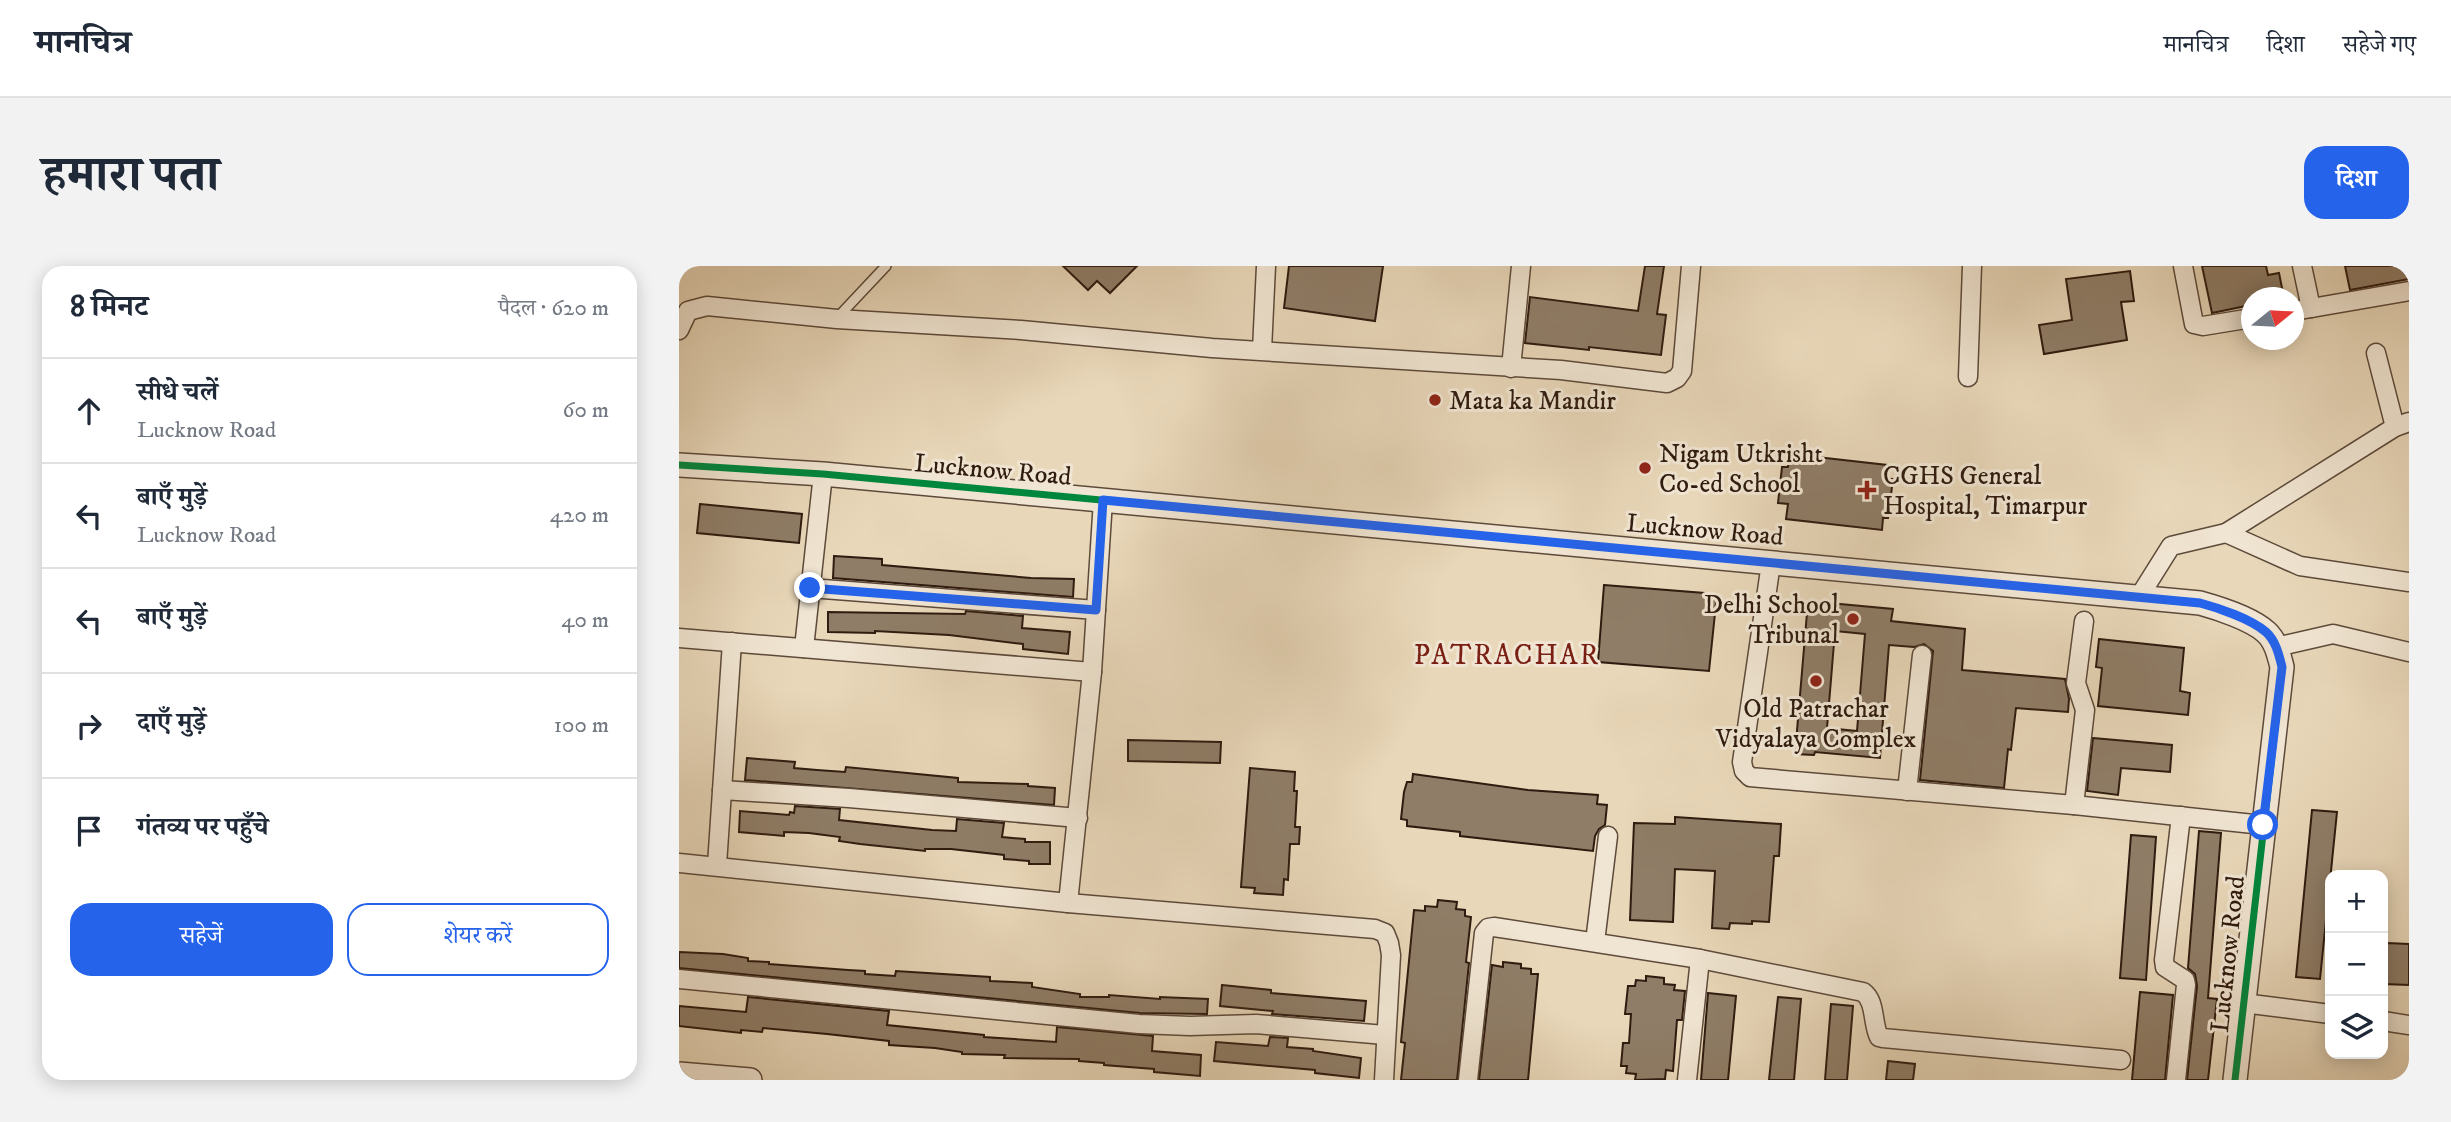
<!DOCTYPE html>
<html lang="hi">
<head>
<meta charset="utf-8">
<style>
  :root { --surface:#fff; --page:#f2f2f3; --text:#1f2937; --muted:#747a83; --line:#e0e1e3; --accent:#2563eb }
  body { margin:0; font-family:"IM FELL DW Pica","Noto Serif Devanagari",serif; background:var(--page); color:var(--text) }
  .controls { position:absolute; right:21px; bottom:21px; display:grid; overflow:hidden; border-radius:14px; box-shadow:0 4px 18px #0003 }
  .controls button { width:63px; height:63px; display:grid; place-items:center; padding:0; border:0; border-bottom:2px solid var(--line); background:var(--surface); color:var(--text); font:35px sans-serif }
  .compass { position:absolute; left:1562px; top:21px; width:63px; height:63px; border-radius:50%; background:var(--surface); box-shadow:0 4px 18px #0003; rotate:72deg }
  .stop { position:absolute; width:21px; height:21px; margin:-16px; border:5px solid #2563eb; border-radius:50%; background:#fff }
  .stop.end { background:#2563eb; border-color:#fff; box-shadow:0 2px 7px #0008 }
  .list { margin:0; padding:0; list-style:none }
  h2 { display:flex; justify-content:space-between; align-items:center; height:91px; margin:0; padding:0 28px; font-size:30px }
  h2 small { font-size:23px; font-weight:400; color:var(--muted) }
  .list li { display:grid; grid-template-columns:46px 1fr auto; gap:21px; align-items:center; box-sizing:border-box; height:105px; padding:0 28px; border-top:2px solid var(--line) }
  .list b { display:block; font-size:26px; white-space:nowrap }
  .list p { margin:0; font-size:23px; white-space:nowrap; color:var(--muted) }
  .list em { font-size:23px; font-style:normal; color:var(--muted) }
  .actions { display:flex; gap:14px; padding:21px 28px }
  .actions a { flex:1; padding:16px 0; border:2px solid var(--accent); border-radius:21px; text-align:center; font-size:24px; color:var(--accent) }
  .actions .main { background:var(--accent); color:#fff }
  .icon { flex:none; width:38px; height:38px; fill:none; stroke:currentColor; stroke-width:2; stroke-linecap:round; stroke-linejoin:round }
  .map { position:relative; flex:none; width:1730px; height:814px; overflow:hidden; border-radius:21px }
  header { display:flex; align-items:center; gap:42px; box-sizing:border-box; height:98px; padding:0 35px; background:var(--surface); border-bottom:2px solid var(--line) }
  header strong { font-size:33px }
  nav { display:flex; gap:38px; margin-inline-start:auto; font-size:24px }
  .intro { display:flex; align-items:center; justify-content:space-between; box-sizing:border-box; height:168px; padding:0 42px }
  h1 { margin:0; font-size:49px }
  .button { padding:18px 32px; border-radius:21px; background:var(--accent); color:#fff; font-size:24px; font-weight:700 }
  main { display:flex; gap:42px; padding:0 42px }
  aside { flex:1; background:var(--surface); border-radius:21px; box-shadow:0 4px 18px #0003 }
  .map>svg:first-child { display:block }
  .building { fill:#8f7d67; stroke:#2f1b0f; stroke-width:2; fill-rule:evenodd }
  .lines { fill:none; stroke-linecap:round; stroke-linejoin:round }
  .service-casing { stroke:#5d4a3a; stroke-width:12 }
  .minor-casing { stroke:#5d4a3a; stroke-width:21 }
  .tertiary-casing { stroke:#5d4a3a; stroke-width:26 }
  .service { stroke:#f0e5d2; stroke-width:9 }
  .minor { stroke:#f0e5d2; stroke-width:18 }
  .tertiary { stroke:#f0e5d2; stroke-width:23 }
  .cycleway-casing { stroke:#f0e5d2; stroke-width:11 }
  .cycleway { stroke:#00873e; stroke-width:7 }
  .route { stroke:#2563eb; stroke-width:9 }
  .poi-dot { fill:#8f2418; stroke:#f0e5d2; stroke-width:2.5 }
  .labels { text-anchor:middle; stroke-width:6; stroke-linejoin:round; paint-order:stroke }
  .poi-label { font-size:26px; fill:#2f1b0f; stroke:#f0e5d2; text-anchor:start }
  .street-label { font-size:26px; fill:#2f1b0f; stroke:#f0e5d2 }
  .neighbourhood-label { font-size:28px; letter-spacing:2px; fill:#7a1f14; stroke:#f0e5d2 }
</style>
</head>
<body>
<header>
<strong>मानचित्र</strong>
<nav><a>मानचित्र</a><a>दिशा</a><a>सहेजे गए</a></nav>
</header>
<div class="intro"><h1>हमारा पता</h1><a class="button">दिशा</a></div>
<main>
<aside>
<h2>8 मिनट<small>पैदल · 620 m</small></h2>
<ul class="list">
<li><svg class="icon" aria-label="ahead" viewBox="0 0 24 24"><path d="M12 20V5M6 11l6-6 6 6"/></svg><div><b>सीधे चलें</b><p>Lucknow Road</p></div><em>60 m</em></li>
<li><svg class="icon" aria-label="left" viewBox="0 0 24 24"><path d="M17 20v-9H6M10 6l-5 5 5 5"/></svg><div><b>बाएँ मुड़ें</b><p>Lucknow Road</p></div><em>420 m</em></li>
<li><svg class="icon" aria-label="left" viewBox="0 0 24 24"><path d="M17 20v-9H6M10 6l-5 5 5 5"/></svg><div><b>बाएँ मुड़ें</b></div><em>40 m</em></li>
<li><svg class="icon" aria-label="right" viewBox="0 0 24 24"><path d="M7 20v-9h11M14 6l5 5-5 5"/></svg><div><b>दाएँ मुड़ें</b></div><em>100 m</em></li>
<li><svg class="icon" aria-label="arrive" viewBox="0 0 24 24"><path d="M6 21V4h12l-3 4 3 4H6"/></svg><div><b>गंतव्य पर पहुँचे</b></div></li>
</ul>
<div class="actions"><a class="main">सहेजें</a><a>शेयर करें</a></div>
</aside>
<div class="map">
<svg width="1730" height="814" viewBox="0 0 1730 814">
  <rect width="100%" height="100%" fill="#e8d7b9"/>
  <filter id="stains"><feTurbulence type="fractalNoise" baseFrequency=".00286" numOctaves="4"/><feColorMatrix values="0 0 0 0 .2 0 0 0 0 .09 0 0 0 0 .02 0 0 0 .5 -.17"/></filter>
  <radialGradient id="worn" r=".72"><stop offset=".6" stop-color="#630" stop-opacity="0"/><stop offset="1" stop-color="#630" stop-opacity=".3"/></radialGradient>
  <g class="building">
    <path d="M384 0H458L431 27 418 15 409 24Z"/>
    <path d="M610 0H704L696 55 605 42Z"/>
    <path d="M966 0H985L978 48 987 49 982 89 910 81V84L846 77 851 31 959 45Z"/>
    <path d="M1523 0H1587L1589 9 1600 7 1605 32H1572V39L1533 47Z"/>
    <path d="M1666 0H1730V13L1671 24Z"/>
    <path d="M1451 5 1455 35 1442 36 1448 74 1365 88 1360 59 1393 54 1387 13Z"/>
    <path d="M1111 188 1208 199 1207 212 1214 213 1209 252H1204L1203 264 1107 253 1109 238 1099 237 1103 201H1109Z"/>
    <path d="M21 238 123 248 120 277 18 267Z"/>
    <path d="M155 290 203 293V299L352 312 395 313 394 331 154 312Z"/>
    <path d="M925 319 1038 328 1030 405 919 396Z"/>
    <path d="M1129 335 1214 343 1212 355 1286 363 1283 404 1386 413 1390 433 1389 446 1337 442 1332 484 1329 483 1325 522 1241 514 1254 385 1245 378 1235 381 1210 379 1201 492 1136 486 1135 489 1116 488ZM1156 365 1186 368 1178 465 1148 462Z"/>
    <path d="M287 345 344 350 343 362 391 366 389 388 344 383V378L270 369 196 365V367L149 366V346L286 348Z"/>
    <path d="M1420 373 1505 382 1501 425 1511 427 1509 449 1419 440 1423 402 1417 401Z"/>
    <path d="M1414 472 1493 479 1491 506 1442 502 1439 529 1408 525Z"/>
    <path d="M449 474 542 476 541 497 449 495Z"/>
    <path d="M68 492 116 496 115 502 138 504 166 506 167 501 279 512V516L349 518V520L376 522 375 539 66 514Z"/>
    <path d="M571 502 616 506 615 525H618L616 561H621L620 578H611L609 614 605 613 604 629 575 627 576 622 562 621Z"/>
    <path d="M734 508 849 524 919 529 918 538 928 539 926 559 920 563 916 570 914 585 781 570V566L728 560V554L722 553 725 526 728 516H733Z"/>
    <path d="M116 540 161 543 160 554 253 564 277 565 278 553 325 557 323 571 346 573V576H371V598H350V595L325 593V589L272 583H246V585L181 578 160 575 161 571 130 567 105 566V570L60 566 61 545 110 549 111 546 115 547Z"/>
    <path d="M1633 544 1658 546 1641 713 1617 711Z"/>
    <path d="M996 551 1102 558 1100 590H1095L1090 656 1073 655V658L1051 657 1050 663 1033 662 1036 605 996 603 994 656 951 654 955 557 996 558Z"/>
    <path d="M1520 565 1542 567 1529 732 1538 733 1529 814H1508L1518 720 1516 708 1509 702Z"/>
    <path d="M1452 569 1477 571 1467 714 1441 712Z"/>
    <path d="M759 634 778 636 777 643 786 644V650L792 651 787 696 790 697 778 814H722L726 777 722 776 735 644 746 645V640L758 641Z"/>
    <path d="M1708 677 1730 678V719L1705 718Z"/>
    <path d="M0 686 44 688 69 692V695L90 696V698L169 704 186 705V708L216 710 217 705 311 711V715L353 717V721L401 728V731H430V729L481 733V731L529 733 528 748 461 747 0 702Z"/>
    <path d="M824 696 842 698V702L852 703V708H859L849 814H800L813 699 824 701Z"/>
    <path d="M967 710 985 712V718L996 719 995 724 1006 725 1003 754H998L994 805 987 804 986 813 956 814 957 808 947 807 948 800H942L944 777H950L952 748H946L949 720H956L957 714 967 715Z"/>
    <path d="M543 719 592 724V727L687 735 685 755 593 748 594 745 541 740Z"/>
    <path d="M1461 726 1494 729 1486 814H1453Z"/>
    <path d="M1029 727 1057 730 1049 814H1022Z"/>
    <path d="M69 731 210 745 208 759 305 769V771L377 776 378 761 474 770 473 785 522 789 521 810 475 806V803L425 799V797L400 795V793L325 792 326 789 283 788V786L256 782 210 779V775L148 768 84 762 83 766 62 764V767L0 760V740L67 746Z"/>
    <path d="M1099 731 1122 733 1115 814H1090Z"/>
    <path d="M1152 738 1174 740 1168 814H1146Z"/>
    <path d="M591 771 609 772 608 781 634 783V785L682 792 680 812 636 807V804L535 795 537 776 589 780Z"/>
    <path d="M1209 795 1236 798 1234 814H1207Z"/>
  </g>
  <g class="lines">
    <g class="service-casing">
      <path id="service" d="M159 51 207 0"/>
    </g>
    <g class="minor-casing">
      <g id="minor">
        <path d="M1504 0 1515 58 1524 60 1573 52"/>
        <path d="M1623 0 1632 42"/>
        <path d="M1615 45 1730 25"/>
        <path d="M0 64 9 45 28 40 158 53 342 64 533 82 882 104 988 117 998 112 1003 105 1012 0"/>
        <path d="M583 84 587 0"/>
        <path d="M1697 87 1716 161"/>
        <path d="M832 102 842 0"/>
        <path d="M1289 111 1293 0"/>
        <path d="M1730 156 1716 161 1547 267 1621 300 1730 316"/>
        <path d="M1092 297 1063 496 1065 505 1071 511 1395 539 1584 559"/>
        <path d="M131 322 417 344"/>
        <path d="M1460 331 1492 280 1547 267"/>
        <path d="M0 372 413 406"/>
        <path d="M1597 381 1654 368 1730 386"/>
        <path d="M125 382 144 208"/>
        <path d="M43 524 170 532 399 552"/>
        <path d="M1228 525 1243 389"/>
        <path d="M1395 539 1406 444 1397 417 1405 355"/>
        <path d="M0 597 389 637 696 663 706 667 710 677 712 689 705 814"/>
        <path d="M38 599 53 376"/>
        <path d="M389 637 413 406 424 234"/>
        <path d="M916 676 929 570"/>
        <path d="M0 713 460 758 511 760 577 758 706 769"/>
        <path d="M1564 737 1651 748"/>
        <path d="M1704 755 1730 759"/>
        <path d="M789 814 805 667 809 662 815 661 1021 693 1184 726C1197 735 1193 757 1200 771L1204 772 1442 794"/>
        <path d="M1008 814 1021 693"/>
        <path d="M1497 814 1507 719 1506 714 1486 701 1485 694 1502 550"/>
      </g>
    </g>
    <g class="tertiary-casing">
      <g id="tertiary">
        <path d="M0 199 144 208 1521 337C1539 342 1573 353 1587 366 1597 375 1600 389 1603 401L1556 814"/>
        <path d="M0 808 71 814"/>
      </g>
    </g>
    <use href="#service" class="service"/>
    <use href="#minor" class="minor"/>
    <use href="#tertiary" class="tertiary"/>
    <g class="cycleway-casing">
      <path id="cycleway" d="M0 199 144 208 1521 337C1539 342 1573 353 1587 366 1597 375 1600 389 1603 401L1556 814"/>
    </g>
    <use href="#cycleway" class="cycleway"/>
  </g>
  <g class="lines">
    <path class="route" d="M131 322 417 344 424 234 1521 337C1540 342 1572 353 1587 366 1597 375 1600 389 1603 401L1584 559"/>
  </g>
  <g class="poi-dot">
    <circle cx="756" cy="134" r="7"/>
    <circle cx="966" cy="202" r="7"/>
    <path d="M1184.5 213.5h7v7h7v7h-7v7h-7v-7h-7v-7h7z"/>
    <circle cx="1174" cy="353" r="7"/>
    <circle cx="1137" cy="415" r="7"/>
  </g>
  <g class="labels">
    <g class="poi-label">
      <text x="770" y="143">Mata ka Mandir</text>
      <text x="980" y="196">Nigam Utkrisht<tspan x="980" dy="30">Co-ed School</tspan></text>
      <text x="1204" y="218">CGHS General<tspan x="1204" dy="30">Hospital, Timarpur</tspan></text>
      <text x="1160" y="347" text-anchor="end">Delhi School<tspan x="1160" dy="30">Tribunal</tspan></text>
      <text x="1137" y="451" text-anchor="middle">Old Patrachar<tspan x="1137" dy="30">Vidyalaya Complex</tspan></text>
    </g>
    <g class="street-label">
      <text transform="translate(314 203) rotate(5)" y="9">Lucknow Road</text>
      <text transform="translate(1026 263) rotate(5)" y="9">Lucknow Road</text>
      <text transform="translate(1548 688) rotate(-84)" y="9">Lucknow Road</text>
    </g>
    <g class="neighbourhood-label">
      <text x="828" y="398">PATRACHAR</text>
    </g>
  </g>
  <rect width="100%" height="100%" filter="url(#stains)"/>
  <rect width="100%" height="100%" fill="url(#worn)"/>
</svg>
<div class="controls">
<button>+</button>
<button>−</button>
<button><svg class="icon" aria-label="layers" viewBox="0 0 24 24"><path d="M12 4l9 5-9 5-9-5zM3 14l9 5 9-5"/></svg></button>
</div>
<svg class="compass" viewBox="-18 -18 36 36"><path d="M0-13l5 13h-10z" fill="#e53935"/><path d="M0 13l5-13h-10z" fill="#747a83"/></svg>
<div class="stop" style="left:1584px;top:559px"></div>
<div class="stop end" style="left:131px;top:322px"></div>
</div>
</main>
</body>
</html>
